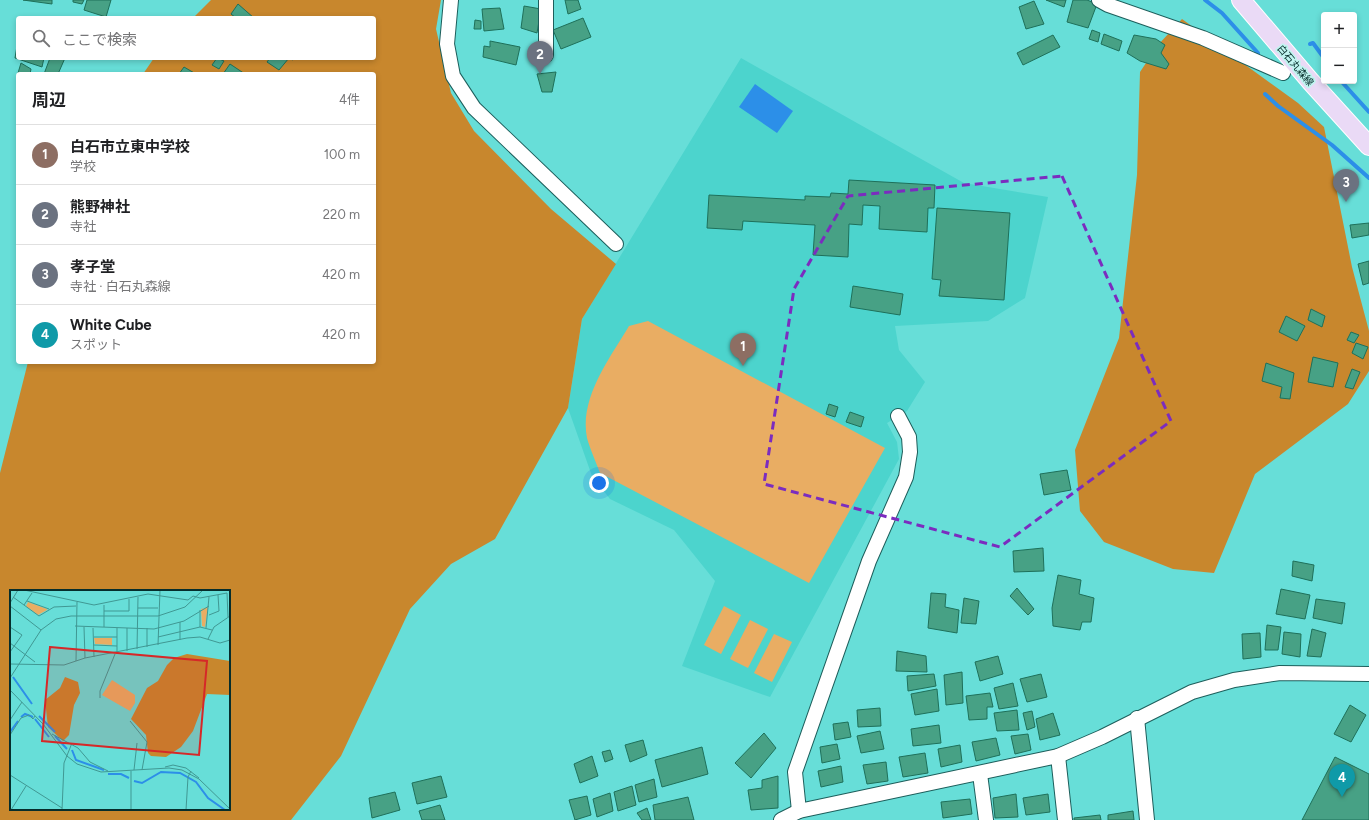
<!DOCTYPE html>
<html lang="ja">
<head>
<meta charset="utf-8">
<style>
  :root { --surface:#fff; --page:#f2f2f2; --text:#202124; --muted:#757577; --line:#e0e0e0; --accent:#2563eb }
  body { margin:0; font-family:Figtree,"Noto Sans JP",sans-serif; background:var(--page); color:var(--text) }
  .controls { position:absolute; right:12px; top:12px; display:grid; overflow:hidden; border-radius:4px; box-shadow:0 2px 6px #0003 }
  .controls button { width:36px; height:36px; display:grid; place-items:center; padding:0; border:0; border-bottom:1px solid var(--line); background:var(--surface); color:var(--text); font:20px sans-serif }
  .you { position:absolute; left:599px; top:483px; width:14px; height:14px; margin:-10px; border:3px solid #fff; border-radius:50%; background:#1a73e8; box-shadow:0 0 0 6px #1a73e833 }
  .badge { display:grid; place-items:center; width:26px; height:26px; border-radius:50%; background:var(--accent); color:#fff; font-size:13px; font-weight:700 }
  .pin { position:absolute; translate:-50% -33px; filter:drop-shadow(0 1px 2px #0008) }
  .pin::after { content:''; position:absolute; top:21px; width:14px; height:12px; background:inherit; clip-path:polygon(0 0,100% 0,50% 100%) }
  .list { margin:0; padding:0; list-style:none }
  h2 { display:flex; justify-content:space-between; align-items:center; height:52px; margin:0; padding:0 16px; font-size:17px }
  h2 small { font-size:13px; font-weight:400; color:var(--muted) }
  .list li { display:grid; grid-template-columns:26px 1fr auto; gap:12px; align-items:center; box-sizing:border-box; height:60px; padding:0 16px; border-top:1px solid var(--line) }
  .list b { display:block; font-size:15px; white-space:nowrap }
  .list p { margin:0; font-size:13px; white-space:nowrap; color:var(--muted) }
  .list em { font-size:13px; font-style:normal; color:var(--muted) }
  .icon { flex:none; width:22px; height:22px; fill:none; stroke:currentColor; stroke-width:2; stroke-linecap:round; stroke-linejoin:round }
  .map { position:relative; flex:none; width:1369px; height:820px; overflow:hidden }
  .search { position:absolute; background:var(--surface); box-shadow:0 2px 6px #0003; left:16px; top:16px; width:360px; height:44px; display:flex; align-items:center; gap:10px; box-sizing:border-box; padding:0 14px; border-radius:4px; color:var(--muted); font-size:15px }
  .panel { position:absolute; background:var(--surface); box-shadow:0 2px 6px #0003; left:16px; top:72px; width:360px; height:292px; border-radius:4px }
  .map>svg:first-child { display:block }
  .built { fill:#4cd4cd }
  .green { fill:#e9ad63 }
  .forest { fill:#c8872d; fill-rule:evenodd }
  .water { fill:#2c8fe8 }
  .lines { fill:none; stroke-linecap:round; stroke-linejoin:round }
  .stream { stroke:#2c8fe8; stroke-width:4 }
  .building { fill:#47a185; stroke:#1e705a }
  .minor-casing { stroke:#1d5e5b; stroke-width:16 }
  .major-casing { stroke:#fff; stroke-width:20 }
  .minor { stroke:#fff; stroke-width:14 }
  .major { stroke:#eadaf6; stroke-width:18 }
  .marked { fill:none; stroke:#7b2cbf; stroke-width:3; stroke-dasharray:8 5; stroke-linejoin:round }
  .labels { text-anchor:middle; stroke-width:3.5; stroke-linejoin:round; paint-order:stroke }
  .street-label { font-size:10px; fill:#062e2c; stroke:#c0f5f0 }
  .inset-river { fill:none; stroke:#2c8fe8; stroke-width:2 }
  .inset-road { fill:none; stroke:#409893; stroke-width:1 }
  .view { fill:#d62828; fill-opacity:0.15; stroke:#d62828; stroke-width:2 }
  .inset-edge { fill:none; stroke:#062e2c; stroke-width:2 }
</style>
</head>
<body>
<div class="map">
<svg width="1369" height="820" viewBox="0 0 1369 820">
  <rect width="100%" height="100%" fill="#67ded8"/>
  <path class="built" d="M741 58 964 183 1048 197 1025 298 988 321 895 326 899 350 925 382 907 411 887 423 897 442 899 459 770 697 682 666 715 581 674 530 610 499 592 476 568 408 582 319Z"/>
  <g class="green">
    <path d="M648 321 885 448 809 583 600 473C596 462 590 449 587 438 579 398 610 358 629 326Z"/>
    <path d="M724 606 741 615 721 654 704 645Z"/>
    <path d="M750 620 768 629 748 668 730 659Z"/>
    <path d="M774 634 792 642 772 682 754 673Z"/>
  </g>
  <g class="forest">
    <path d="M211 0H441L436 29 451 93 474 131 551 209 616 264 582 319 568 408 495 539 451 564 410 609 341 756 291 820H0V473L28 362H374V74H143L154 58H374V18H193ZM11 591H229V809H11Z"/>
    <path d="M1182 19 1298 103 1324 127 1352 267 1369 331V371L1348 404 1255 474 1214 573 1173 569 1104 542 1080 511 1075 450 1119 338 1137 175 1140 72 1158 45Z"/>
  </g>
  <path class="water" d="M755 84 793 111 777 133 739 107Z"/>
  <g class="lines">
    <g class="stream">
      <path d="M1205 0 1222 13 1258 53V59"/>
      <path d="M1310 44 1313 43 1324 58"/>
      <path d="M1341 81 1369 112"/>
      <path d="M1265 94 1278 106 1332 145 1369 178"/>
    </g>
  </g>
  <g class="building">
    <path d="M23 0H52V4Z"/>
    <path d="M73 0H84L82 4 73 2Z"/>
    <path d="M87 0H111L106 17 84 10Z"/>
    <path d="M565 0H578L581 9 568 14Z"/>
    <path d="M1046 0H1066L1064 7Z"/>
    <path d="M1073 0H1087L1097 4 1088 28 1067 22Z"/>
    <path d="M1034 1 1044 24 1026 29 1019 7Z"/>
    <path d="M238 4 254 18H236L231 14Z"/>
    <path d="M524 6 541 9 537 33 521 28Z"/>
    <path d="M500 8 504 29 484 31 482 9Z"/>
    <path d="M583 18 591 37 561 49 553 30Z"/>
    <path d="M475 20 481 21V29H474Z"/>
    <path d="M1092 30 1100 33 1098 42 1089 39Z"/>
    <path d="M1104 34 1122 41 1119 51 1101 44Z"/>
    <path d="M1053 35 1060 47 1023 65 1017 53Z"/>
    <path d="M1134 35 1156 39 1165 45 1161 53 1169 64 1166 69 1140 61 1127 53Z"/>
    <path d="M18 40V58H44L42 67 15 58Z"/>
    <path d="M490 41 520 47 516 65 483 57 484 46 490 47Z"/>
    <path d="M50 58H65L58 74H44Z"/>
    <path d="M217 58 224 61 219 69 212 65Z"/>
    <path d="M270 58H294L293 60 289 58 279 70 267 62Z"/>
    <path d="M21 63 31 69 30 74 18 73Z"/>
    <path d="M230 64 245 74H223Z"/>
    <path d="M184 67 196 74H179Z"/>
    <path d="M556 72 552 92H542L537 74Z"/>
    <path d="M849 180 935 185 934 208H928L927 232 879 229 880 206 863 205 862 225 849 224 848 257 813 255 815 225 743 221 742 230 707 228 709 195 805 200V196L830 197 831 193 848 194Z"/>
    <path d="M937 208 1010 213 1004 300 939 296 941 280 932 279Z"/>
    <path d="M1369 223V235L1352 238 1350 225Z"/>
    <path d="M1369 261V283L1363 285 1358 264Z"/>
    <path d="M853 286 903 294 900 315 850 307Z"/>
    <path d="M1311 309 1325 316 1322 327 1308 320Z"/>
    <path d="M1286 316 1305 326 1297 341 1279 332Z"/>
    <path d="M1351 332 1359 335 1354 343 1347 340Z"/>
    <path d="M1356 343 1368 347 1363 359 1352 353Z"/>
    <path d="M1313 357 1338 363 1333 387 1308 382Z"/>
    <path d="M1266 363 1294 373 1290 399 1280 398 1282 387 1262 381Z"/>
    <path d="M1352 369 1360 372 1353 389 1345 387Z"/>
    <path d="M829 404 838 407 835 417 826 414Z"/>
    <path d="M850 412 864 417 861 427 846 422Z"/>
    <path d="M1067 470 1071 490 1044 495 1040 474Z"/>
    <path d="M1043 548 1044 571 1014 572 1013 551Z"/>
    <path d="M1293 561 1314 565 1312 581 1292 576Z"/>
    <path d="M1058 575 1081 580 1079 594 1094 598 1091 622H1082L1080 630 1053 626 1052 608Z"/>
    <path d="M1017 588 1034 609 1028 615 1010 596Z"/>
    <path d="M1281 589 1310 595 1305 619 1276 614Z"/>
    <path d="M931 593 946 594 945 607 959 610 957 633 928 628Z"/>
    <path d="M964 598 979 601 976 624 961 623Z"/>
    <path d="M1316 599 1345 603 1342 624 1313 618Z"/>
    <path d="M1267 625 1281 627 1278 650H1265Z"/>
    <path d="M1312 629 1326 633 1321 657 1307 656Z"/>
    <path d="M1284 632 1301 634 1300 657 1282 654Z"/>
    <path d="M1260 633 1261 657 1243 659 1242 634Z"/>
    <path d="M897 651 926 656 927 672 896 671Z"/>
    <path d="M998 656 1003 674 980 681 975 662Z"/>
    <path d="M962 672 963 703 946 705 944 675Z"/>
    <path d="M934 674 936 686 908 691 907 676Z"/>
    <path d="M1041 674 1047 697 1027 702 1020 679Z"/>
    <path d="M1013 683 1018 706 999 709 994 688Z"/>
    <path d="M937 689 939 711 915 715 911 694Z"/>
    <path d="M990 693 993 707H987V719L969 720 966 696Z"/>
    <path d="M1350 705 1366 715 1351 742 1334 734Z"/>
    <path d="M880 708 881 726 858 727 857 710Z"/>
    <path d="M1017 710 1019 730 997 731 994 713Z"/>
    <path d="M1032 711 1035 727 1027 730 1023 713Z"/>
    <path d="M1053 713 1060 735 1040 740 1036 719Z"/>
    <path d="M848 722 851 737 835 740 833 724Z"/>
    <path d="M939 725 941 743 913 746 911 729Z"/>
    <path d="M880 731 884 749 861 753 857 736Z"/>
    <path d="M764 733 776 748 751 778 735 763Z"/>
    <path d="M1028 734 1031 750 1015 754 1011 736Z"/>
    <path d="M996 738 1000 755 976 761 972 742Z"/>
    <path d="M643 740 647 755 630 762 625 745Z"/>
    <path d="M837 744 840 759 822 763 820 747Z"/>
    <path d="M960 745 962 762 941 767 938 749Z"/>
    <path d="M702 747 708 774 662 787 655 760Z"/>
    <path d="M610 750 613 759 605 762 602 752Z"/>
    <path d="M925 753 928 773 903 777 899 757Z"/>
    <path d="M592 756 598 776 580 783 574 764Z"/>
    <path d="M1335 757 1369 774V820H1302Z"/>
    <path d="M886 762 888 781 867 784 863 765Z"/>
    <path d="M841 766 843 782 821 787 818 771Z"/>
    <path d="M441 776 447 797 417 804 412 783Z"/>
    <path d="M778 776V808L751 810 748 790 762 788V780Z"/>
    <path d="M654 779 657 797 639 802 635 785Z"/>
    <path d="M632 786 636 805 618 811 614 792Z"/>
    <path d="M395 792 400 810 372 818 369 798Z"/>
    <path d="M610 793 613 811 597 817 593 799Z"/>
    <path d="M1016 794 1018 817 995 818 993 798Z"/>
    <path d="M1048 794 1050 812 1026 815 1023 798Z"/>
    <path d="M587 796 591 815 575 820 569 800Z"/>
    <path d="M688 797 694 820H655L653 805Z"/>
    <path d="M970 799 972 814 943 818 941 802Z"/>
    <path d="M440 805 445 820H422L419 811Z"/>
    <path d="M647 808 651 820H642L637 813Z"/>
    <path d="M1133 811 1134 820H1108V815Z"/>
    <path d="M1100 815 1101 820H1074V818Z"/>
  </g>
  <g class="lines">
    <g class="minor-casing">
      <g id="minor">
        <path d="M451 0 447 44 453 76 474 108 616 244"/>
        <path d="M546 0V55"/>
        <path d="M1099 0 1108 5 1203 38 1283 73"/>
        <path d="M1137 718 1147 820"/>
        <path d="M1058 756 1065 820"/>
        <path d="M980 774 986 820"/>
        <path d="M799 811 795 772 869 561 906 477 910 452 909 437 898 416"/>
        <path d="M781 820 799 811 1058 756 1102 737 1192 692 1234 680 1280 673 1369 674"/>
      </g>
    </g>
    <g class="major-casing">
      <path id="major" d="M1241 0 1311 82 1369 146"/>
    </g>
    <use href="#minor" class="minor"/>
    <use href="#major" class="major"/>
  </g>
  <path class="marked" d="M1062 176 1171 421 1000 547 764 484 794 289 848 196Z"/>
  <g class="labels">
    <g class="street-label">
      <text transform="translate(1296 65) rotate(50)" y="4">白石丸森線</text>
    </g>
  </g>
  <g transform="translate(10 590)">
    <rect width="220" height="220" fill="#67ded8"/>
    <path d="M18 12 37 19V20L28 25 16 16ZM198 17 195 37 192 36 191 19ZM84 48H102V55L85 54ZM102 90 125 105V113L120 121 92 105Z" fill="#e9ad63"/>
    <path d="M177 64 220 71V105L197 104 183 141 171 157 156 167 141 166 138 163 136 145 121 129 137 98 148 91 157 75 164 68ZM55 87 68 92 70 103 64 115 59 145 53 151 38 137 35 110 50 98Z" fill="#c8872d"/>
    <path class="inset-river" d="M3 87 22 114M29 126 45 142M11 127 15 124 23 127M25 129 39 147M0 142 8 131M45 146 57 159M62 160 66 170 94 180M98 184H111L119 188M124 191 132 193 151 182 170 183 186 192 198 208 215 220"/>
    <path class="inset-road" d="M14 0 84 15 138 4 178 10 183 6 190 8 217 3 218 27M3 7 29 26 44 17 66 16M17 11 39 19M0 13 8 0M14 15 22 3M94 15V37M0 16 31 40M128 18H148M190 20V37M94 21H119V9M199 25 209 21 208 5M170 32V50M65 36 144 39 174 31 199 16M0 37 12 45 0 62M74 37 75 68M83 38 84 67M196 38 199 7M84 47H107M148 47 190 37 202 40M198 49 204 37 220 26M0 53 25 72M84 55 107 56M148 55 150 0M137 57V38M127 59 128 7M117 61V38M107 64V38M66 71 67 12M0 74 54 75 75 68 177 48 190 47 210 53 220 50M0 88 31 40 46 29 61 26H148L175 17 193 0M0 100 33 134 57 166 67 174 91 182 159 178 172 180 189 189 220 219M90 108V101L105 64M0 130 12 112M120 131 137 152 132 180M42 144 68 158 80 172 98 181M0 145 11 128 19 125 23 129 25 126M155 177 163 175 176 178 189 188M124 180 127 153M0 185 52 218M1 220 16 196M52 220 54 173 62 153M121 220V181M176 220 178 187 181 181"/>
    <path class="view" d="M40 57 197 71 189 165 32 151Z"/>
    <rect width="220" height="220" class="inset-edge"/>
  </g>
</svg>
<div class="controls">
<button>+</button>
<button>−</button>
</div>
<div class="you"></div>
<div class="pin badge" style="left:743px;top:366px;background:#8d6e63">1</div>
<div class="pin badge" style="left:540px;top:74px;background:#6b7280">2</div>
<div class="pin badge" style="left:1346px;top:202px;background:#6b7280">3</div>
<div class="pin badge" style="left:1342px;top:797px;background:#0f9aa8">4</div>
<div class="search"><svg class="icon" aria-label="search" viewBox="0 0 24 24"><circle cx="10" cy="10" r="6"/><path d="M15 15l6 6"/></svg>ここで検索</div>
<section class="panel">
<h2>周辺<small>4件</small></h2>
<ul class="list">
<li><span class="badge" style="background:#8d6e63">1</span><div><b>白石市立東中学校</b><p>学校</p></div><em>100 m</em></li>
<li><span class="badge" style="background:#6b7280">2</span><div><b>熊野神社</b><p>寺社</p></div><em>220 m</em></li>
<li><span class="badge" style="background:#6b7280">3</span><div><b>孝子堂</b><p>寺社 · 白石丸森線</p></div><em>420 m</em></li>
<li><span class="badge" style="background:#0f9aa8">4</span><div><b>White Cube</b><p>スポット</p></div><em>420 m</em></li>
</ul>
</section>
</div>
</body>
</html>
